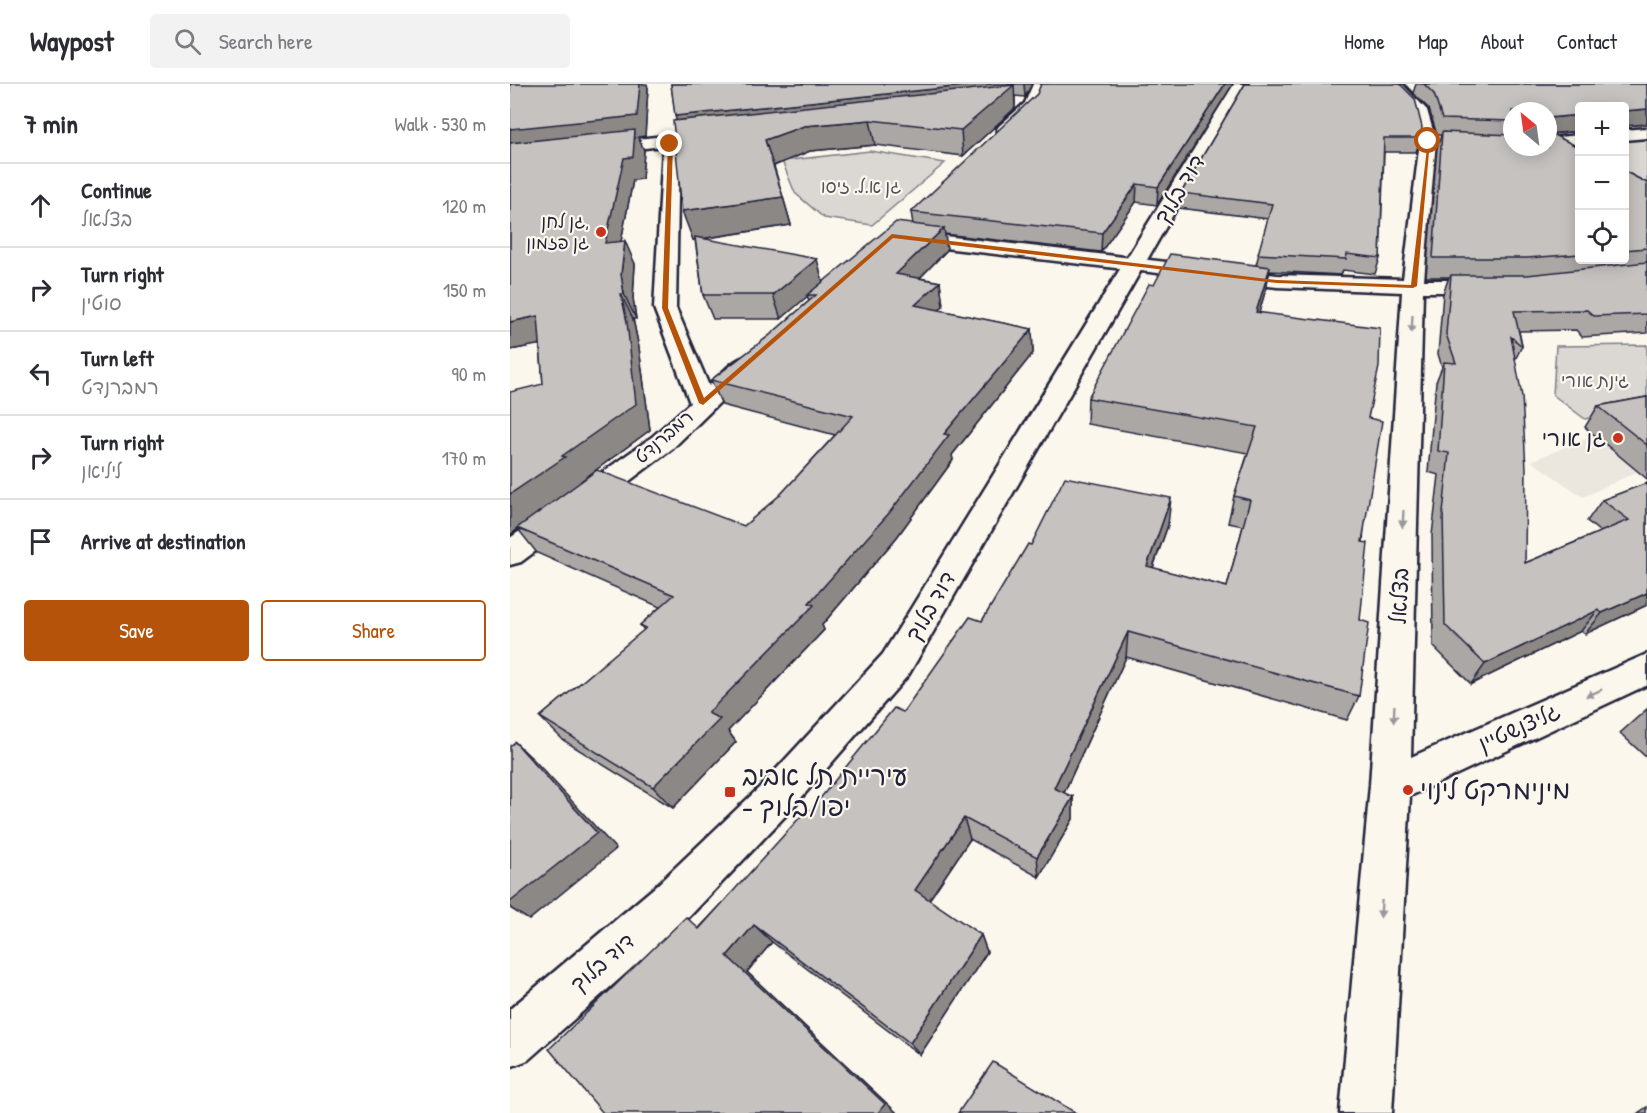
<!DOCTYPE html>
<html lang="en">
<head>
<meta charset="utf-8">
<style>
  :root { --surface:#fff; --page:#f2f2f3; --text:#2b2b33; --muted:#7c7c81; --line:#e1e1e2; --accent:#b45309 }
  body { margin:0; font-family:"Patrick Hand","Playpen Sans Hebrew",sans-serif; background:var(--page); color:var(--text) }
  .controls { position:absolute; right:18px; top:18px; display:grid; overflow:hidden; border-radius:6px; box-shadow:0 3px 15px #0003 }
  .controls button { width:54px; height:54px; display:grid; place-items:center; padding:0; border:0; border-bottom:2px solid var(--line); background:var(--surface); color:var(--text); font:30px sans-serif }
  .compass { position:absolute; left:993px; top:18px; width:54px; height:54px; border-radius:50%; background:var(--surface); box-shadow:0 3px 15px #0003; rotate:331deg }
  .stop { position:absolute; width:18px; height:18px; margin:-14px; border:4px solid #b45309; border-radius:50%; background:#fff }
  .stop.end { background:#b45309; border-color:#fff; box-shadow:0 2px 6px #0008 }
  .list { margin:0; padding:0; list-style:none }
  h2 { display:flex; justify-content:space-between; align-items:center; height:78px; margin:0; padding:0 24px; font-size:26px }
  h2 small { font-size:20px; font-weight:400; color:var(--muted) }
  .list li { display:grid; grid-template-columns:39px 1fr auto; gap:18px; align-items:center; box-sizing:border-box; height:84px; padding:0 24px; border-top:2px solid var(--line) }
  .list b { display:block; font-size:22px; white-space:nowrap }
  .list p { margin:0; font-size:20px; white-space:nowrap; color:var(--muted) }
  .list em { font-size:20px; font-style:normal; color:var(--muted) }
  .actions { display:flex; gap:12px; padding:18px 24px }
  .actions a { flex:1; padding:14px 0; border:2px solid var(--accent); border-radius:6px; text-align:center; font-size:21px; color:var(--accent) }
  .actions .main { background:var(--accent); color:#fff }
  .icon { flex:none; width:33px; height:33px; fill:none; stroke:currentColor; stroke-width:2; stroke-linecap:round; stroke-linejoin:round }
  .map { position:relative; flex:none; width:1137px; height:1029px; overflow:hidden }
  header { display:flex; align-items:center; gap:36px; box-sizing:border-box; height:84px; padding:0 30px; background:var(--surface); border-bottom:2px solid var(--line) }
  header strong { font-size:28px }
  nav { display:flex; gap:33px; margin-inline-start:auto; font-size:21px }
  .search { width:420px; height:54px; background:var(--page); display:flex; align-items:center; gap:15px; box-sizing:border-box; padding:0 21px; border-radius:6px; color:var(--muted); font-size:22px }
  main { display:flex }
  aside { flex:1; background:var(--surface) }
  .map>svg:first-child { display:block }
  .built { fill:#ebe7df }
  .green { fill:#dbd8d3; stroke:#7e7d87; stroke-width:1.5 }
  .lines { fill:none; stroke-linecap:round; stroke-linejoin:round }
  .minor-casing { stroke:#22223b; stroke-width:5 }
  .tertiary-casing { stroke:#22223b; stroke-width:5 }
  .minor { fill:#fbf7ec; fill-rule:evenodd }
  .tertiary { fill:#fbf7ec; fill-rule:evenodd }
  .wall { fill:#aaa7a5; stroke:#22223b; stroke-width:1.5; fill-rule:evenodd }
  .shaded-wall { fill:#8b8886; stroke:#22223b; stroke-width:1.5 }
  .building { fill:#c6c2c0; stroke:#22223b; stroke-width:1.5 }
  .oneway { fill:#99979c }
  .route { fill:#b45309 }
  .poi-dot { fill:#c8321e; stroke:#fbf7ec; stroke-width:2 }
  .labels { text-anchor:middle; stroke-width:4.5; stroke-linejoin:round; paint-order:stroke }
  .far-park-label { font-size:18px; fill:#505061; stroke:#fbf7ec }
  .far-poi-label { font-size:18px; fill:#22223b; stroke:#fbf7ec; text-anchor:end }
  .far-street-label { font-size:18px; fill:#22223b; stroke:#fbf7ec }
  .street-label { font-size:22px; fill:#22223b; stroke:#fbf7ec }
  .poi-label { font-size:22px; fill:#22223b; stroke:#fbf7ec; text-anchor:end }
  .near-poi-label { font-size:27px; fill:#22223b; stroke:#fbf7ec; text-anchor:start }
</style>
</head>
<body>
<header>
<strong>Waypost</strong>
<div class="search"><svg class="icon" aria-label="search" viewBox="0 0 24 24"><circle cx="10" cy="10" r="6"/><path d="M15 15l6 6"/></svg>Search here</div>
<nav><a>Home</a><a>Map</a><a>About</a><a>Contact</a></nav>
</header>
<main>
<aside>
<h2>7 min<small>Walk · 530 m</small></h2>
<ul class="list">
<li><svg class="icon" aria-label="ahead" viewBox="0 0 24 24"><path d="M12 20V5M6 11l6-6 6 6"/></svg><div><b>Continue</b><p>בצלאל</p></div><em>120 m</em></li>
<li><svg class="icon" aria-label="right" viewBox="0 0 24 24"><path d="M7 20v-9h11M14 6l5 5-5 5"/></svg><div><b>Turn right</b><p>סוטין</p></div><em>150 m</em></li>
<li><svg class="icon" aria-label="left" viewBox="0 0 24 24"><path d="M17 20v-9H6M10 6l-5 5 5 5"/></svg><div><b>Turn left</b><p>רמברנדט</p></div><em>90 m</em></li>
<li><svg class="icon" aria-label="right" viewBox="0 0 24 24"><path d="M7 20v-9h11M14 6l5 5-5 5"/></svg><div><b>Turn right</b><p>ליליאן</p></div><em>170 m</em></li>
<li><svg class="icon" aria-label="arrive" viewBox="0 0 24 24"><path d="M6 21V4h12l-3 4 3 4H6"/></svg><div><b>Arrive at destination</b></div></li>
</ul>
<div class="actions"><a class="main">Save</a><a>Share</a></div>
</aside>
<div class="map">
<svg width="1137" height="1029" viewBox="0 0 1137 1029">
  <rect width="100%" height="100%" fill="#fbf7ec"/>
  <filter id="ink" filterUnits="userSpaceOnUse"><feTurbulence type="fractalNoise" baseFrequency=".0167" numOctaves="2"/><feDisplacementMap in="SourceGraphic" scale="12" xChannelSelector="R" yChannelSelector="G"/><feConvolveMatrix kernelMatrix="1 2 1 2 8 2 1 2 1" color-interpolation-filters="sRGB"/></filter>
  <g filter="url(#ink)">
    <path class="built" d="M1137 330V383L1073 413 1021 377Z"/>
    <g class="green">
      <path d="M1137 54V106L1115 94 1114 57Z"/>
      <path d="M360 67 435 79 362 141 314 134 285 109 272 77Z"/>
      <path d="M1137 261V324L1075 335 1043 311 1046 262Z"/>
    </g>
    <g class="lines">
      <g class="minor-casing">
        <g id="minor">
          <path d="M523 0H537L526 24 499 48H489L487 45 489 42 515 19Z"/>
          <path d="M888 0 893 1 917 26 926 57 914 196H980L987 198 990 202 987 206 980 208H913L901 673 1137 570V601L900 712 882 1029H830L860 701 892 208 767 203 392 159 382 153 392 147 767 191 893 195 910 57 903 27 881 4Z"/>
          <path d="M1137 44V54L1114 56V46Z"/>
          <path d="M209 46 214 48 217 51 214 54 169 60 166 224 199 302C213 289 227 268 247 273L251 278 162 365 11 478 0 481V454L142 353 180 319 144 224 153 62 0 79V69Z"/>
          <path d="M1070 51V61L1038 64 1035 63H1038V54Z"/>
        </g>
      </g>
      <g class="tertiary-casing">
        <path id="tertiary" d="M724 0H738L399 590 277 730 178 834 18 976 0 983V925L146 802 249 704 373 570Z"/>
      </g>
      <use href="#minor" class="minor"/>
      <use href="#tertiary" class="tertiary"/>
    </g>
    <g class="wall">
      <path d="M0 0 138 4 135 52 128 53 134 66 132 95 123 96 111 157 125 180 123 214 126 235H123L129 264 140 346 71 397 234 442 270 411 325 351 212 321 201 296 260 251 299 217 297 212 271 235H203L193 211 185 156H183L161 0H522L515 13 505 12V24L453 72 365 61 300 67 264 82 281 141 192 155 313 198 403 140 401 128 723 0 647 121 626 118 591 168 435 150 437 166 410 194 430 198 433 222 428 226 522 245 523 269 442 371 443 376 387 453 312 541 314 546 218 647 226 658 163 724 53 656 30 633 134 546 130 541 150 523 27 469 8 445 0 451 33 300 30 260 0 266Z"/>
      <path d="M735 0 911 54 906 68H874L870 174 865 190 833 186 831 191 760 187 755 208 749 228 858 334 850 536 849 612 837 636 616 573 554 709 563 713V735L529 793 460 755 419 816 471 851 477 868 410 971 262 858 237 888 387 1029 189 844 393 628 472 537 521 461 658 441 643 484 717 503 733 442 718 439 724 412 738 369 577 340 578 314 644 201 746 181 758 135 669 124 671 109Z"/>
      <path d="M906 0H1137V40L1114 42V22H1070V47L1041 50 1070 64V176H1114V87L1137 99V249L1072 253 1066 246 1009 247 1012 262 1005 276 1015 479 1090 448 1077 437 1092 416 1137 399V521L1075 550 1071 547 961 600 923 562 922 451 929 391 918 388 926 298 932 283 928 270 933 210 939 193H916L927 64 931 51H927L919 25 903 9ZM1002 27 1038 63H1002Z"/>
      <path d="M1137 313V395L1075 343 1088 322Z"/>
      <path d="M1137 625V674L1110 649Z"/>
      <path d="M1137 1023V1029H1128Z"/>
    </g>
    <g class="shaded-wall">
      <path d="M130 0H137L138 4 135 52 128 53 134 66 132 95 123 96 106 183 0 67V45Z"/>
      <path d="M472 0H504L505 24 453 72 451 46 489 13 170 48 165 32Z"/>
      <path d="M514 0H522L515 13Z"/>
      <path d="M715 0H723L647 121 648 103Z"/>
      <path d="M1137 25V40L1114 42V27Z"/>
      <path d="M1070 31V47L1038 50V34Z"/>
      <path d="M360 36 365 61 300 67 263 82 255 56 294 42Z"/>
      <path d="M627 100 626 118 591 168 592 149Z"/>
      <path d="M273 113 281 141 183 156 172 127Z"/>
      <path d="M434 144 437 166 391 213 386 190Z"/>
      <path d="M115 157 125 180 123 214 126 235 114 210 111 190Z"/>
      <path d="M307 175 313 199 271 235 263 211Z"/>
      <path d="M760 183 755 208 742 253 746 228Z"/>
      <path d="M430 198 433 222 409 245 405 221Z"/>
      <path d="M111 210 123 235 129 264 140 346 71 397 72 400 7 444 8 445 0 451V410L52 372Z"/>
      <path d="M28 232 43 258 0 266V238Z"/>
      <path d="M522 245 523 269 442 371 443 376 387 453 312 541 314 546 218 647 226 658 163 724 143 703 198 629 434 350Z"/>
      <path d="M661 414 658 441 634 508 637 482Z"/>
      <path d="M1137 509V521L1075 550 1092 529Z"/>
      <path d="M1088 526 1071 547 961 600 975 580Z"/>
      <path d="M618 548 616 573 546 726 544 704Z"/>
      <path d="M5 658 25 677 106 765 19 836 0 824Z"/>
      <path d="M563 713V735L529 793 527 773Z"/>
      <path d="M454 734 460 755 413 825 405 806Z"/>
      <path d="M244 841 262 858 237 888 387 1029H368L217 872Z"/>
      <path d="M471 851 477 868 410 971 400 959Z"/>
    </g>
    <g class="building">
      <path d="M0 0H130L127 32 0 45Z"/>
      <path d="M161 0H472L165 32Z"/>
      <path d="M531 0H715L648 103 627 100 592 149 401 128 527 10Z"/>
      <path d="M735 0H890L905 15 912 43 911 54H874L870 174 837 170 836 175 748 170 762 120 671 109Z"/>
      <path d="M914 0H1137V25L1114 27V22H1070V31L1038 34V27H1002V37L932 35 924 10Z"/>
      <path d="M504 1 451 46 360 36 294 42 255 56 273 113 172 127 163 37Z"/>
      <path d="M125 46 123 73 114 74 95 159 115 157 111 190 114 210H111L117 238 126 320 52 372 55 373 0 410V308L33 300 28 232 0 238V59Z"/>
      <path d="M932 48 1002 51V63H1038V48L1070 64V170L1017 174H923Z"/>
      <path d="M1114 87 1137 99V164L1114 166Z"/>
      <path d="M386 138 434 144 386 190 430 198 405 221 522 245 434 350 439 351 380 428 299 519 304 521 198 629 210 635 143 703 30 633 136 544 130 541 164 511 7 444 87 386 234 442 270 411 343 332 201 296 260 251 306 211H297Z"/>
      <path d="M185 153 307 175 263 211H193Z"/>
      <path d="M660 170 760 183 746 228 870 244 869 283 858 334 872 337 852 458 858 459 850 536 859 539 849 612 618 548 544 704 563 713 527 773 454 734 405 806 471 851 400 959 244 841 217 872 375 1020 368 1029H93L39 965 176 833 189 845 292 731 295 733 384 624 393 628 460 533 472 537 518 460 521 461 555 393 661 414 637 482 717 503 740 416 724 412 747 343 578 314 639 200 644 201Z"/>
      <path d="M1137 178V230L1084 232 1077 226 1004 227 1012 262 1001 253 1012 312 1016 385 1015 479 1119 436 1092 416 1137 399V509L1092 529 1088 526 975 580 935 541 933 429 939 369 928 367 934 278 946 279 936 250 941 191H1017Z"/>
      <path d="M1137 313V361L1088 322Z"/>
      <path d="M5 658 87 749 0 818V662Z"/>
      <path d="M483 978 566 1029H448Z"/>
    </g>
    <defs><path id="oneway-solid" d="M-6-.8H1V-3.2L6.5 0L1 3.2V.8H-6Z" transform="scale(1.5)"/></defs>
    <g class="oneway">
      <use href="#oneway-solid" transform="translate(902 240) rotate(93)"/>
      <use href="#oneway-solid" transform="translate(893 435) rotate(93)"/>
      <use href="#oneway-solid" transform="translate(1084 609) rotate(156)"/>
      <use href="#oneway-solid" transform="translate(884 630) rotate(93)"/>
      <use href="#oneway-solid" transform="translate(871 825) rotate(94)"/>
    </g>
  </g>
  <path class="route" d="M918 55 920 57 907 202 903 204 767 199 383 154 193 321 189 319 152 224 158 60 160 59 163 60 158 224 194 314 382 150 767 196 901 201Z"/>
  <g class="poi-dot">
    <circle cx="91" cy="148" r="6"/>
    <circle cx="1108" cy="354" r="6"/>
    <circle cx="898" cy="706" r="6"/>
    <rect x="214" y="702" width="12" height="12" rx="3"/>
  </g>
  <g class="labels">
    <g class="far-park-label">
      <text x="351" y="109">גן א.ל. זיסו</text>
      <text x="1085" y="303">גינת אורי</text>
    </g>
    <g class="far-poi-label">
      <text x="79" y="144">גן לחן,<tspan x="79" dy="21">גן פזמון</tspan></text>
    </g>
    <g class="far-street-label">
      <text transform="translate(154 353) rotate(-41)" y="6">רמברנדט</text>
    </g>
    <g class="street-label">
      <text transform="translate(669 105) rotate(-59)" y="8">דוד בלוך</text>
      <text transform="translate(889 512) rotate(-87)" y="8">בצלאל</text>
      <text transform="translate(420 522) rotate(-60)" y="8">דוד בלוך</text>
      <text transform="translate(1009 643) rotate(-24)" y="8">גליצנשטיין</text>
      <text transform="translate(92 878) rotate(-41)" y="8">דוד בלוך</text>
    </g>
    <g class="poi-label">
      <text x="1096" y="362">גן אורי</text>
    </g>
    <g class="near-poi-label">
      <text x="232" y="701">עיריית תל אביב<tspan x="232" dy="31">- יפו/בלוך</tspan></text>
      <text x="910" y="715">מינימרקט לינוי</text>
    </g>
  </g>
</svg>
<div class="controls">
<button>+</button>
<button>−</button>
<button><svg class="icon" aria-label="locate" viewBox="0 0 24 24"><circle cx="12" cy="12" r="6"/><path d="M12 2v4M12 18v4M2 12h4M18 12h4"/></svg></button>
</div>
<svg class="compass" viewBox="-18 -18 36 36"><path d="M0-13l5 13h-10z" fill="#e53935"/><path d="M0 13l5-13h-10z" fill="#7c7c81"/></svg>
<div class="stop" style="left:918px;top:57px"></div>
<div class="stop end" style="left:160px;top:60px"></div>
</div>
</main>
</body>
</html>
